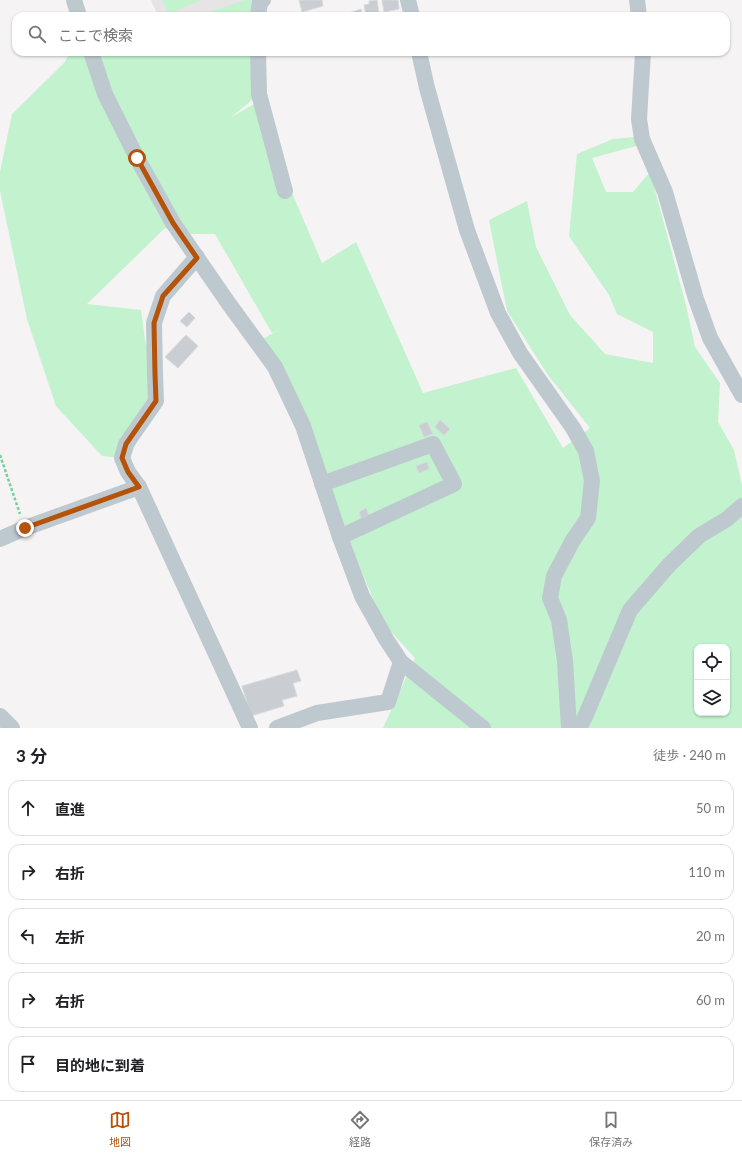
<!DOCTYPE html>
<html lang="ja">
<head>
<meta charset="utf-8">
<style>
  :root { --surface:#fff; --page:#f2f2f2; --text:#202124; --muted:#757577; --line:#e0e0e0; --accent:#b45309 }
  body { margin:0; font-family:Lato,"Noto Sans JP",sans-serif; background:var(--page); color:var(--text) }
  .controls { position:absolute; right:12px; bottom:12px; display:grid; overflow:hidden; border-radius:8px; box-shadow:0 1px 3px #0004 }
  .controls button { width:36px; height:36px; display:grid; place-items:center; padding:0; border:0; border-bottom:1px solid var(--line); background:var(--surface); color:var(--text); font:20px sans-serif }
  .stop { position:absolute; width:12px; height:12px; margin:-9px; border:3px solid #b45309; border-radius:50%; background:#fff }
  .stop.end { background:#b45309; border-color:#fff; box-shadow:0 1px 4px #0008 }
  .list { margin:0; padding:0; list-style:none }
  h2 { display:flex; justify-content:space-between; align-items:center; height:52px; margin:0; padding:0 16px; font-size:17px }
  h2 small { font-size:13px; font-weight:400; color:var(--muted) }
  .list li { display:grid; grid-template-columns:26px 1fr auto; gap:12px; align-items:center; box-sizing:border-box; height:56px; margin:0 8px 8px; padding:0 8px; border:1px solid var(--line); border-radius:12px }
  .list b { display:block; font-size:15px; white-space:nowrap }
  .list em { font-size:13px; font-style:normal; color:var(--muted) }
  .icon { flex:none; width:22px; height:22px; fill:none; stroke:currentColor; stroke-width:2; stroke-linecap:round; stroke-linejoin:round }
  .map { position:relative; flex:none; width:742px; height:728px; overflow:hidden }
  .search { position:absolute; background:var(--surface); box-shadow:0 1px 3px #0004; left:12px; right:12px; top:12px; height:44px; display:flex; align-items:center; gap:10px; box-sizing:border-box; padding:0 14px; border-radius:12px; color:var(--muted); font-size:15px }
  .sheet { height:372px; background:var(--surface) }
  nav { display:flex; justify-content:space-around; align-items:center; box-sizing:border-box; height:56px; border-top:1px solid var(--line); background:var(--surface); font-size:11px; color:var(--muted) }
  nav a { display:grid; justify-items:center; gap:2px }
  nav .on { color:var(--accent) }
  .map>svg:first-child { display:block }
  .education { fill:#e6e4e5 }
  .green { fill:#c2f2ce; fill-rule:evenodd }
  .building { fill:#caced2; stroke:#d7dade }
  .lines { fill:none; stroke-linecap:round; stroke-linejoin:round }
  .path { stroke:#78d19a; stroke-width:2.5; stroke-dasharray:3 2; stroke-linecap:butt }
  .minor { stroke:#bec9cf; stroke-width:16 }
  .route { stroke:#b45309; stroke-width:5 }
</style>
</head>
<body>
<div class="map">
<svg width="742" height="728" viewBox="0 0 742 728">
  <rect width="100%" height="100%" fill="#f5f3f3"/>
  <path class="education" d="M151 0H248L207 16H158Z"/>
  <g class="green">
    <path d="M162 0H201L169 14Z"/>
    <path d="M245 0H261L259 16H198Z"/>
    <path d="M71 52H256L252 100 230 118 254 104 322 263 356 242 423 393 516 368 563 448 590 428 548 375 507 311 489 220 527 201 536 247 570 315 605 354 653 363V332L617 314 609 295 569 236 577 154 613 139 636 137V146L592 158 606 192H633L650 172 686 305 695 347 720 383 718 422 734 450 742 485V728H383L415 658 384 624 262 339 281 329 272 333 215 234H181L165 228 87 304 141 310 145 340 158 386 130 459 102 456 56 406 27 319 0 191V172L12 114 64 63ZM697 647H727V713H697Z"/>
  </g>
  <g class="building">
    <path d="M299 0H322L323 6 302 12Z"/>
    <path d="M377 0 379 14 366 16 364 5 369 4V1Z"/>
    <path d="M382 0H398L399 9 384 12Z"/>
    <path d="M361 9 362 16H346V14Z"/>
    <path d="M189 312 195 318 187 327 180 321Z"/>
    <path d="M186 335 198 346 178 368 165 357Z"/>
    <path d="M440 420 450 429 444 435 435 427Z"/>
    <path d="M427 422 433 434 424 437 419 425Z"/>
    <path d="M427 462 429 469 419 473 416 466Z"/>
    <path d="M366 508 369 515 361 518 359 512Z"/>
    <path d="M297 670 301 681 293 683 297 696 282 700 284 706 251 716 242 686Z"/>
  </g>
  <g class="lines">
    <path class="path" d="M0 455 20 514"/>
    <g class="minor">
      <path d="M74 0 79 16"/>
      <path d="M408 0 412 16"/>
      <path d="M637 0 639 16"/>
      <path d="M258 16 260 2 263 0"/>
      <path d="M91 52 105 94 137 158 173 223 229 304 275 367 303 426 340 537 362 596 386 639 401 662 483 728"/>
      <path d="M258 52 259 94 285 191"/>
      <path d="M419 52 427 88 467 230 498 313 520 353 573 428 586 451 592 481 588 518 573 540 554 576 550 598 559 620 565 661 569 728"/>
      <path d="M643 52 639 119 642 139 665 192 696 299 710 338 742 395"/>
      <path d="M322 484 433 444 454 484 340 537"/>
      <path d="M139 487 128 472 122 458 126 444 156 401 155 374 154 323 163 296 197 257"/>
      <path d="M0 539 25 528 139 487 250 728"/>
      <path d="M0 716 12 728"/>
      <path d="M277 728 317 713 388 702 401 662"/>
      <path d="M579 728 585 717 630 610 669 565 699 536 727 519 742 506"/>
    </g>
  </g>
  <g class="lines">
    <path class="route" d="M25 528 139 487 128 472 122 458 126 444 156 401 155 374 154 323 163 296 197 258 173 223 137 158"/>
  </g>
</svg>
<div class="controls">
<button><svg class="icon" aria-label="locate" viewBox="0 0 24 24"><circle cx="12" cy="12" r="6"/><path d="M12 2v4M12 18v4M2 12h4M18 12h4"/></svg></button>
<button><svg class="icon" aria-label="layers" viewBox="0 0 24 24"><path d="M12 4l9 5-9 5-9-5zM3 14l9 5 9-5"/></svg></button>
</div>
<div class="stop" style="left:137px;top:158px"></div>
<div class="stop end" style="left:25px;top:528px"></div>
<div class="search"><svg class="icon" aria-label="search" viewBox="0 0 24 24"><circle cx="10" cy="10" r="6"/><path d="M15 15l6 6"/></svg>ここで検索</div>
</div>
<section class="sheet">
<h2>3 分<small>徒歩 · 240 m</small></h2>
<ul class="list">
<li><svg class="icon" aria-label="ahead" viewBox="0 0 24 24"><path d="M12 20V5M6 11l6-6 6 6"/></svg><div><b>直進</b></div><em>50 m</em></li>
<li><svg class="icon" aria-label="right" viewBox="0 0 24 24"><path d="M7 20v-9h11M14 6l5 5-5 5"/></svg><div><b>右折</b></div><em>110 m</em></li>
<li><svg class="icon" aria-label="left" viewBox="0 0 24 24"><path d="M17 20v-9H6M10 6l-5 5 5 5"/></svg><div><b>左折</b></div><em>20 m</em></li>
<li><svg class="icon" aria-label="right" viewBox="0 0 24 24"><path d="M7 20v-9h11M14 6l5 5-5 5"/></svg><div><b>右折</b></div><em>60 m</em></li>
<li><svg class="icon" aria-label="arrive" viewBox="0 0 24 24"><path d="M6 21V4h12l-3 4 3 4H6"/></svg><div><b>目的地に到着</b></div></li>
</ul>
</section>
<nav>
<a class="on"><svg class="icon" aria-label="map" viewBox="0 0 24 24"><path d="M3 6l6-2 6 2 6-2v14l-6 2-6-2-6 2zM9 4v14M15 6v14"/></svg>地図</a>
<a><svg class="icon" aria-label="directions" viewBox="0 0 24 24"><path d="M12 3l9 9-9 9-9-9zM9 14v-3h6M13 9l2 2-2 2"/></svg>経路</a>
<a><svg class="icon" aria-label="saved" viewBox="0 0 24 24"><path d="M7 4h10v16l-5-4-5 4z"/></svg>保存済み</a>
</nav>
</body>
</html>
